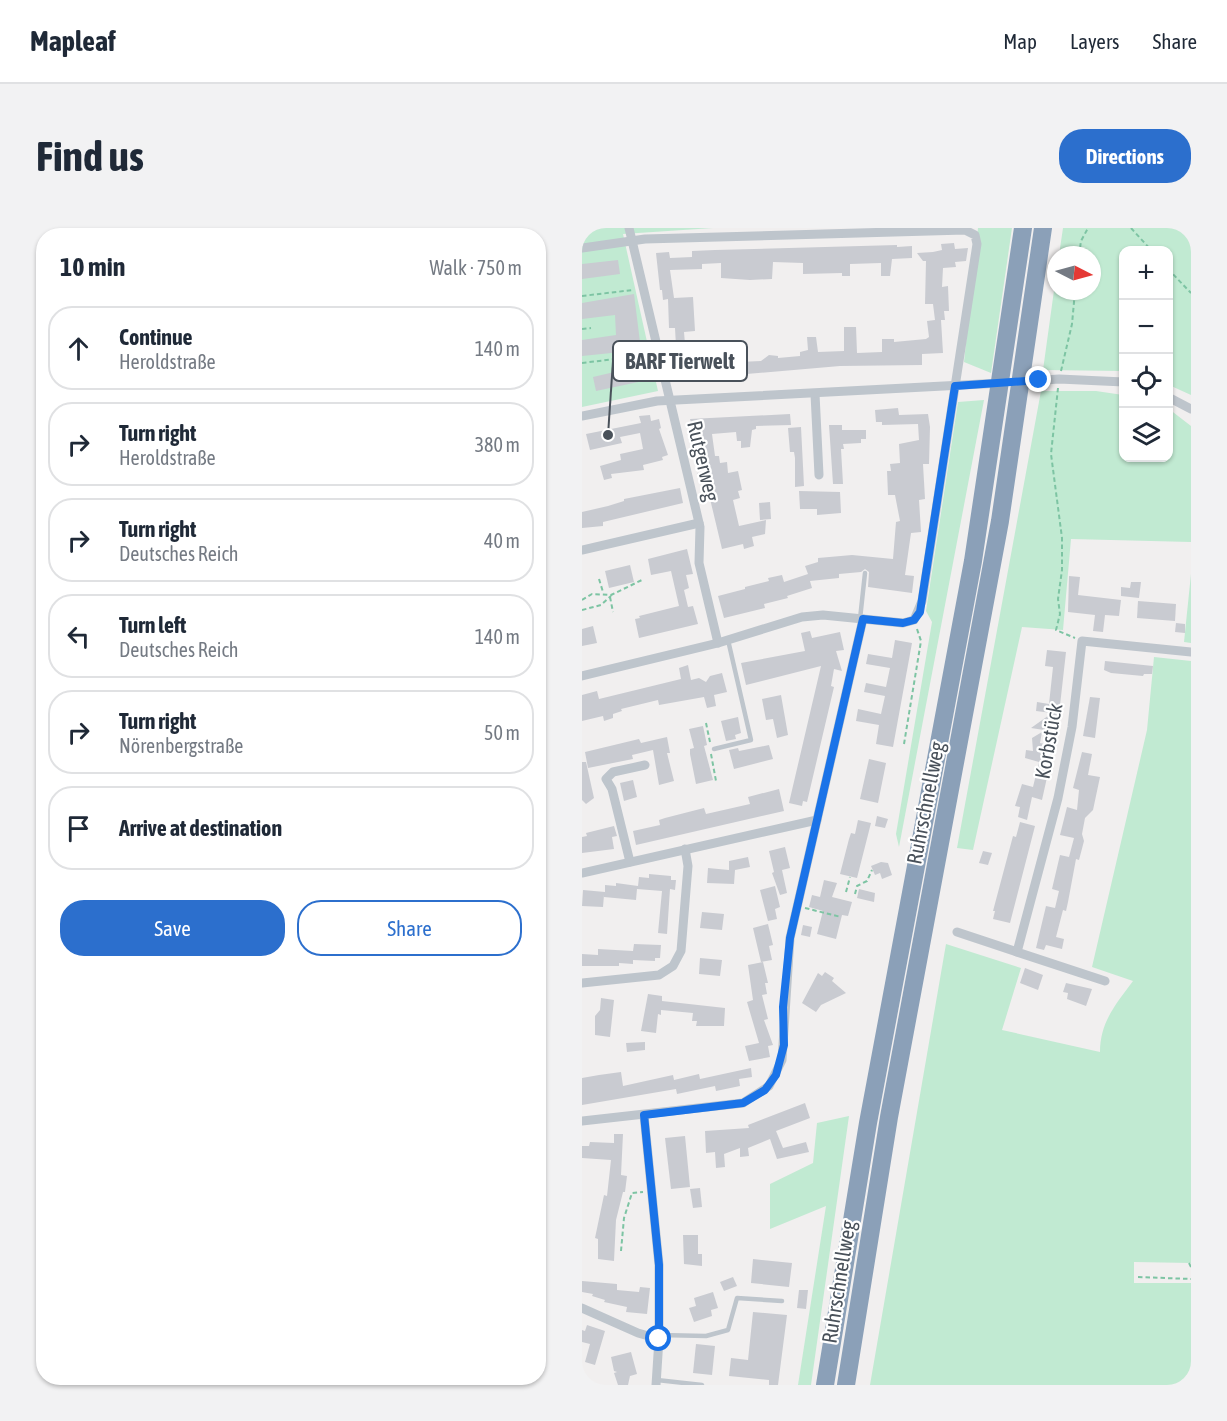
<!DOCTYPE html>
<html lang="en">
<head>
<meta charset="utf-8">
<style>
  :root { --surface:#fff; --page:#f2f2f3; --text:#1f2937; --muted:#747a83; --line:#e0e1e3; --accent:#2c6fcd }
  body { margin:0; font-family:"Asap Condensed",sans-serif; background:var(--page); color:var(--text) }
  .controls { position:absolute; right:18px; top:18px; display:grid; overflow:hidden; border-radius:12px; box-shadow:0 2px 4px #0004 }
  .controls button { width:54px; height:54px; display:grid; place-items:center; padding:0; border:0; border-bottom:2px solid var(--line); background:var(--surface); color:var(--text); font:30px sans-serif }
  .compass { position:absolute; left:465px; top:18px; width:54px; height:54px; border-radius:50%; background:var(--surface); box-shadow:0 2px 4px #0004; rotate:96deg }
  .stop { position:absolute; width:18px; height:18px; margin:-14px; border:4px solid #1a73e8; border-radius:50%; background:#fff }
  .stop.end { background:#1a73e8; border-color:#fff; box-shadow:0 2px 6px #0008 }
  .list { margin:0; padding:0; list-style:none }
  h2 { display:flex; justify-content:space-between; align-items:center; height:78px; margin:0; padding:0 24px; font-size:26px }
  h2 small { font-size:20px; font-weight:400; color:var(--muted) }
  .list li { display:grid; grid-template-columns:39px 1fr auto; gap:18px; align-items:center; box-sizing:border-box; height:84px; margin:0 12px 12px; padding:0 12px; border:2px solid var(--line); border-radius:24px }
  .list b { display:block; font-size:22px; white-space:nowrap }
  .list p { margin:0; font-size:20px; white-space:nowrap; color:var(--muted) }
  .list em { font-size:20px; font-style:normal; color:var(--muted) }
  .actions { display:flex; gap:12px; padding:18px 24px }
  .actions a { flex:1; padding:14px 0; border:2px solid var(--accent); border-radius:24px; text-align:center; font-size:21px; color:var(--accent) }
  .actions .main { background:var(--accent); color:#fff }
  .icon { flex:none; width:33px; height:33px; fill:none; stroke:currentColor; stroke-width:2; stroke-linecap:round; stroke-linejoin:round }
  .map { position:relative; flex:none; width:609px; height:1157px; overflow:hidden; border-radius:24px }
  header { display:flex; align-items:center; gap:36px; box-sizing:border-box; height:84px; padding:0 30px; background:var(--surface); border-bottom:2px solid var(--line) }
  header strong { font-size:28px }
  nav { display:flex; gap:33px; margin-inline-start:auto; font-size:21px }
  .intro { display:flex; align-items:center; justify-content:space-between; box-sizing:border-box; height:144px; padding:0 36px }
  h1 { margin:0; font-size:42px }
  .button { padding:15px 27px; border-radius:24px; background:var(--accent); color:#fff; font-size:21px; font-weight:700 }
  main { display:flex; gap:36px; padding:0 36px }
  aside { flex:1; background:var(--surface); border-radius:24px; box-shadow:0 2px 4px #0004 }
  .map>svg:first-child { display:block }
  .green { fill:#c1ead2 }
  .building { fill:#c9cbd1 }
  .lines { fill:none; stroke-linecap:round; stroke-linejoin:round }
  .path { stroke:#7dc4a3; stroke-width:2; stroke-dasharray:4.5 3; stroke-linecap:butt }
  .service { stroke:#bec5cc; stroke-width:4.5 }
  .minor { stroke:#bec5cc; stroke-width:9 }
  .motorway { stroke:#8ba0b8; stroke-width:18 }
  .route { stroke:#1a73e8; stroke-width:8 }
  .labels { text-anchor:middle; stroke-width:4.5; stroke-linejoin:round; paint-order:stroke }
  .street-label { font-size:21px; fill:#49515a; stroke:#fff }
  .leader { fill:none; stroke:#49515a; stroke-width:2 }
  .callout-dot { fill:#49515a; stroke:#fff; stroke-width:2 }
  .callout { fill:#fff; stroke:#49515a; stroke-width:2 }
  .callout-label { font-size:22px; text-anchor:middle; font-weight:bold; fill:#49515a }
</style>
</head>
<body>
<header>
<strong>Mapleaf</strong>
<nav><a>Map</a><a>Layers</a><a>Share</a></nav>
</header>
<div class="intro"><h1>Find us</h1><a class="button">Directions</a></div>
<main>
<aside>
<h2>10 min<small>Walk · 750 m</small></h2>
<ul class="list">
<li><svg class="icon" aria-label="ahead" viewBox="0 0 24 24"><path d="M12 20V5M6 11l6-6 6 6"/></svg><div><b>Continue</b><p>Heroldstraße</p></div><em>140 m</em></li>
<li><svg class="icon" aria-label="right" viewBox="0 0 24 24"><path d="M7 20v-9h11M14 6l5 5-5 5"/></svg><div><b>Turn right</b><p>Heroldstraße</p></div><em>380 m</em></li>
<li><svg class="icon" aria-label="right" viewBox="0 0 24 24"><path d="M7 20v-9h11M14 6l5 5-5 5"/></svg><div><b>Turn right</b><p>Deutsches Reich</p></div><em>40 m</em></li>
<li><svg class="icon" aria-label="left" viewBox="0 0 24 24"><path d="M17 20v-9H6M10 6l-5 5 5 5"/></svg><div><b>Turn left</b><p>Deutsches Reich</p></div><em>140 m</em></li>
<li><svg class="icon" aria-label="right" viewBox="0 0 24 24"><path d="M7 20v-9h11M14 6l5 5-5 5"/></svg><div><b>Turn right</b><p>Nörenbergstraße</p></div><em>50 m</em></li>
<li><svg class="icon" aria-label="arrive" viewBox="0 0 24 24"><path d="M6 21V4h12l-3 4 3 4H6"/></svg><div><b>Arrive at destination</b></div></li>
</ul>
<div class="actions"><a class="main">Save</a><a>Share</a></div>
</aside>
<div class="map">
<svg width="609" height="1157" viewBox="0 0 609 1157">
  <rect width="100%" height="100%" fill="#f1efef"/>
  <g class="green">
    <path d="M0 0H131L41 6 76 163 0 179Z"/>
    <path d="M396 0H430L409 145 382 134Z"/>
    <path d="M481 0H609V167L587 157 586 22H542L541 143 461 142 474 48V63H510V27H477Z"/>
    <path d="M459 163H514L541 167 542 230H586L587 181 609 198V314L489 311 481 402 440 399 391 622 375 620Z"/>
    <path d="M402 172 317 619 314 606 350 394 344 383 376 174Z"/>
    <path d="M609 346V415L602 414Z"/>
    <path d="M572 429 609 433V1035L552 1034V1055H609V1157H288L364 716 439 740 420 802 518 824C518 794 534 776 551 753L510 739 565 502Z"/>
    <path d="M267 888 229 1157H216L244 978 188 1001V956L231 935 235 895Z"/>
  </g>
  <g class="building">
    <path d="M372 15 373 21 386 20 384 33 373 34 374 39 361 40 360 59 366 58 367 83H362L363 92H359L361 125 340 126V137L258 138 141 148 140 144H132V142L98 146 97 130 110 127V129L128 128V132L155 131 157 134 179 133 187 127 196 128V130L218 128V124L226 122 225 109H234L236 124 262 123V99H274L275 125 300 124V111H312V114L344 111 347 109 345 93 353 92 351 76H343L344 33H341L335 25 351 24 360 22 359 16Z"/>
    <path d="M315 17V19L330 18V30L310 31 308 48H299V35L268 36V48H260V45L221 46V35L191 34 190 51 168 52 139 50V35L120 36V41L88 42 92 70 111 69 113 103 102 104 103 116 94 118 93 100H87L86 71 81 72 80 62H78L74 25 87 24 88 30 110 29V23L133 22Z"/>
    <path d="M36 32 38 46 0 51V36Z"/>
    <path d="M52 66 59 122 0 128V112L34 107 33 87 0 91V75Z"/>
    <path d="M58 138 61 153 14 163 11 149Z"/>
    <path d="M316 180 317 187 346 186 348 199 347 236H341L343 271 337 272 339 304 329 305 323 347 332 348 330 365 286 359 287 344 283 341 279 344 257 346V350L228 353 230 360 205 368 206 370 182 376 183 380 142 390 136 368 163 361V359L187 353 186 350 200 347 202 354 226 346 223 338 236 334V330L270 327 311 331 314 294 318 293 313 267H306L305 243H309L308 236 318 235 317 216 337 212 336 196 300 197V194H294L293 182Z"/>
    <path d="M208 186 209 197 174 198V201L170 202 168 219 159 220V213H155L154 204 130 206 133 228H137L138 235 145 234 146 245 156 243 160 262 156 263 158 270 151 272 157 298 184 292 183 306 170 309 172 318 162 321 161 316 140 321 124 254 118 255 115 245 122 244 108 191Z"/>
    <path d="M68 187 69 193 77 191 79 200 77 201 86 227 80 229 81 232 61 237 62 242 29 246 30 250 22 252 18 238 39 232 38 226 61 221 58 205 38 209 40 215 8 222 4 206 59 195 57 188Z"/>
    <path d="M247 197H260V202H284V211H279V215L261 216 262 221H259L261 256H251Z"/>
    <path d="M219 199 222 258 213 259V230L212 224H208L206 200Z"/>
    <path d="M98 260 101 275 21 294V298L0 300V284L26 278 42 273V271Z"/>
    <path d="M217 263 258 264 259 285 235 287V281H218Z"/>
    <path d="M188 274 189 291 178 292 177 275Z"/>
    <path d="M105 321 111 346 104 347 107 360 102 362 106 379 111 378 116 396 57 410 53 391 58 390 57 388 97 378 89 343 69 347 66 331Z"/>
    <path d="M48 337 52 354 27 360 23 343Z"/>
    <path d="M487 348 498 349 496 367 539 372 537 388 523 387 521 404 511 403 513 387 486 384Z"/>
    <path d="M549 354H559L557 370 539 368V359L548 360Z"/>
    <path d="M556 373 594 376 593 393 555 390Z"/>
    <path d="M594 395 603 396V405L593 404Z"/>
    <path d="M11 398 15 415 0 418V401Z"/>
    <path d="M228 403 230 410 258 404 262 422 254 423 260 443 252 441 249 458 252 459 229 557 225 574 221 573 220 578 207 575 239 438 164 457 159 435 223 423 219 405Z"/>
    <path d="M313 412 330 415 311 519 294 516 297 497 274 493 276 481 299 486 303 468 282 464 284 455 304 459 308 440 284 436 286 426 310 430Z"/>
    <path d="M465 422 484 424 475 504 449 500 470 485 454 483 455 474 467 476 471 439 463 438Z"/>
    <path d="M523 433 571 438 570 446H562L561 448 529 445 522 442Z"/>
    <path d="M106 437 109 452 117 450 124 454 128 448 140 445 145 464 132 467 134 478 125 480 122 469 77 477 76 472 39 481 40 483 31 486V490L22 493 21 488 0 493V467L15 463 17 471 99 451 97 440Z"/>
    <path d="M199 467 206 507 195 510 191 491 184 492 180 471Z"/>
    <path d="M508 469 518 470 513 510 501 508Z"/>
    <path d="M156 489 159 505 153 507 154 511 144 513 139 493Z"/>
    <path d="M121 498 125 517 122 518 131 552 114 556 108 526V521L112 520 107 501Z"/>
    <path d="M460 504 458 515 472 518 460 572 450 569 445 592 436 589 438 579 433 578 440 556 451 559 457 534 443 530 444 522 451 523 450 510Z"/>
    <path d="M85 509 88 525H85L92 553 77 557 71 522 50 527 51 531 6 540 3 524 57 511 59 515Z"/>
    <path d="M187 517 191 531 152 541 147 522 156 520 157 523Z"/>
    <path d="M500 524 510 526 506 547 518 549 511 582 503 590 500 606 502 613 497 632 494 631 486 674 484 683 481 682 474 709 482 711 480 721 464 717 462 722 454 720 464 678 473 680 477 663 470 661 478 627 487 629 492 610 478 607 485 579 495 582 497 562 491 560Z"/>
    <path d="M287 531 304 535 296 575 278 571Z"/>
    <path d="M0 534H4L12 570 4 576 0 572Z"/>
    <path d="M51 552 55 569 42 573 38 555Z"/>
    <path d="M197 561 202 583 54 617 51 603 78 597 77 592 83 590 122 580 124 586 168 576 166 569Z"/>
    <path d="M295 588 306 591 303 600 293 598Z"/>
    <path d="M276 592 289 595 275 650 258 646 267 611 269 605 273 606Z"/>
    <path d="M438 594 453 598 428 695 411 691 413 683H411L431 608 434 609Z"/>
    <path d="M32 598 35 608 30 609 32 621 0 625V609L5 608 4 605Z"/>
    <path d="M203 619 208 640 200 642 205 665 198 667 190 645 192 644 187 623Z"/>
    <path d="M401 623 410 625 406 637 397 635Z"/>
    <path d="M166 629 168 639 153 642 152 656 125 655 126 640 147 642V633Z"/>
    <path d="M299 634 306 635 310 647 300 651 298 645 293 647 289 638Z"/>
    <path d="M67 646 89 648V652H94L93 662 88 661 85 706 76 705 80 663 55 661 54 672 22 669V667L21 679 0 678 1 662 23 664V657L34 658V655L56 658 57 649 67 650Z"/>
    <path d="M242 652 255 655 250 669 270 674 266 688 260 687 254 711 235 706 241 683 227 679 230 667 238 669Z"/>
    <path d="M193 658 198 679 193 681 195 691 186 693 178 662Z"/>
    <path d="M277 661 293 665 292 674 275 670Z"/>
    <path d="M120 684 142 686 140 702 118 700Z"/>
    <path d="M186 696 191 717 187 718 190 732 179 734 171 700Z"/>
    <path d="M221 697 230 699 228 709 219 707Z"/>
    <path d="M52 716 79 717 78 730H73V733L51 732V736L37 735V738H0V726L16 727V721L51 723Z"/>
    <path d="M118 730 140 732 138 748 117 746Z"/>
    <path d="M181 734 186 755H183L185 766 180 767 186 791 182 792 191 817 186 818 188 829 167 833 163 818 177 815 165 774 171 772 166 737Z"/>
    <path d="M443 740 461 747 456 762 438 755Z"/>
    <path d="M243 744 252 750 250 753 264 765 239 777 234 784 220 775 236 745 240 748Z"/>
    <path d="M484 755 510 761 504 778 485 771 486 765 481 764Z"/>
    <path d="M66 766 80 768V773L143 780 142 798H114L115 793H110L111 785 79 782V787L76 786 74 805 59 803Z"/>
    <path d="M19 770 32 772 28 809 13 807V788L18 782Z"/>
    <path d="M63 814V822L45 824 44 815Z"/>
    <path d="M169 840 170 849 157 851 158 858 134 863 133 858 95 866 94 861 0 877V850L17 847 39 844 41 858 91 847 92 852 117 846 118 851Z"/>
    <path d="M223 875 228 890 194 903 201 920 224 914 227 924 195 931 188 911 166 920 167 928 158 929V920L142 926 143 939 134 940 133 924 124 925 123 903 167 900 166 897Z"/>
    <path d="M32 906H41L39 947 45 948 43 964H41L34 992 32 1033 16 1031V1011L13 1010 22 967 25 968 29 932 0 930V918H7L8 914 32 915Z"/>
    <path d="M103 908 108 959 89 961 83 910Z"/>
    <path d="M118 960 120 979 111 980 108 961Z"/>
    <path d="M101 1007H116V1026H120V1038L102 1036Z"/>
    <path d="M171 1031 210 1035 207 1059 169 1055Z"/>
    <path d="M151 1049 155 1058 142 1063 138 1054Z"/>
    <path d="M0 1053 35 1056V1062L57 1064 58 1059 68 1060 65 1086 44 1084 45 1079 22 1074 23 1072 10 1068 11 1066 0 1064Z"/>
    <path d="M217 1062H226L224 1081 215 1080Z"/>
    <path d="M131 1064 136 1080 129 1082 130 1088 112 1094 107 1080 114 1078 112 1070Z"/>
    <path d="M171 1084 205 1087 196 1157H187V1152L147 1148 149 1130 166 1132Z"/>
    <path d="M5 1097 23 1103 13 1137 3 1134 8 1116 0 1114V1102L3 1103Z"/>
    <path d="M114 1116 133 1118 130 1147 111 1145Z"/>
    <path d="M49 1124 55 1146 48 1148 46 1157H36L32 1145 35 1144 32 1143 29 1129Z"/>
  </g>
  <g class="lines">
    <g class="path">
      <path d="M549 0 569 22"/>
      <path d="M497 27 499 13 506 0"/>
      <path d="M586 41 609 65"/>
      <path d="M0 68 51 62"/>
      <path d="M0 101 9 100"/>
      <path d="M0 135 58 128V131L69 130"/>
      <path d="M479 143 490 96 493 63"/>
      <path d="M476 160 469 226 480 310V342L476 371 478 386 474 402 493 410"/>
      <path d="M17 351 21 364"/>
      <path d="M28 369 31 384"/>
      <path d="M0 372 10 366 29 367 62 351"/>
      <path d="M0 382 19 377 29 368"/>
      <path d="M124 495 128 514"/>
      <path d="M322 516 339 413 335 401"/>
      <path d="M129 526 134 553"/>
      <path d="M264 664 268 649"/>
      <path d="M273 666 275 658 285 653 290 642"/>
      <path d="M223 680 259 689"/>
      <path d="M39 1023 42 990 50 965 61 964"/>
      <path d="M607 1035 609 1039"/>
      <path d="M556 1049 609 1051"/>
    </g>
    <g class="service">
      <path d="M278 391 283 345"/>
      <path d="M132 521 169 512 146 412"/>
      <path d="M78 1107 124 1108 146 1102 155 1070 200 1073"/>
      <path d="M75 1152 120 1157"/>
    </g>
    <g class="minor">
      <path d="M47 0 118 299 117 335 136 415"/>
      <path d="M0 20 63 11 383 2 393 7 395 16 340 373 332 392 321 395 241 387 220 389 136 415 0 448"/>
      <path d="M435 154 477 151 542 154"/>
      <path d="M233 166 237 247"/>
      <path d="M586 169 609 181"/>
      <path d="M0 188 75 173 419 155"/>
      <path d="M0 322 117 295"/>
      <path d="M48 634 30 561 24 551 31 544 63 537"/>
      <path d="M0 645 235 592"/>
      <path d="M375 704 435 724"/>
      <path d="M523 753 435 724 476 570 490 499 500 413 609 424"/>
      <path d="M0 755 77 747 91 738 99 723 106 638 103 621"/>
      <path d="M62 887 77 1037V1111"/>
      <path d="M0 893 161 875 187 858 200 832 208 710 281 391"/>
      <path d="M0 1080 56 1105 77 1111 74 1157"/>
    </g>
    <g class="motorway">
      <path d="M243 1157 286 895 391 333 441 0"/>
      <path d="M264 1157 307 889 418 293 461 0"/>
    </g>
  </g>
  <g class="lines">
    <path class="route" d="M77 1111V1037L62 887 161 875 183 862 194 847 202 817 201 779 208 710 281 391 321 395 332 392 338 384 373 158 457 152"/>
  </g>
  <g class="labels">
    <g class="street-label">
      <text transform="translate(121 233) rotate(77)" y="7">Rutgerweg</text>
      <text transform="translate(467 513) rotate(-80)" y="7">Korbstück</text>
      <text transform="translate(344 575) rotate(-79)" y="7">Ruhrschnellweg</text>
      <text transform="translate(257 1054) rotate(-81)" y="7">Ruhrschnellweg</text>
    </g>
  </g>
  <path class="leader" d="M26 207L31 133"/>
  <circle class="callout-dot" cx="26" cy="207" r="6"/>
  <rect class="callout" x="31" y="113" width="134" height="40" rx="6"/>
  <g class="callout-label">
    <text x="98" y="141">BARF Tierwelt</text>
  </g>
</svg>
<div class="controls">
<button>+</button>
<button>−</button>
<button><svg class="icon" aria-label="locate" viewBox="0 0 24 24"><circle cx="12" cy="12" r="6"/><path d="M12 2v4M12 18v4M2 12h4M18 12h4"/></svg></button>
<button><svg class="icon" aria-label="layers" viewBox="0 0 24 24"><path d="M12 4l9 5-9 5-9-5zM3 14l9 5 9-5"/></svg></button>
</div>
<svg class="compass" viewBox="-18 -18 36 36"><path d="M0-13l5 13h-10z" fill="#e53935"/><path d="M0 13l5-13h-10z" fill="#747a83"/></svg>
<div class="stop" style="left:77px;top:1111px"></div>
<div class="stop end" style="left:457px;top:152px"></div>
</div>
</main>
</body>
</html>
